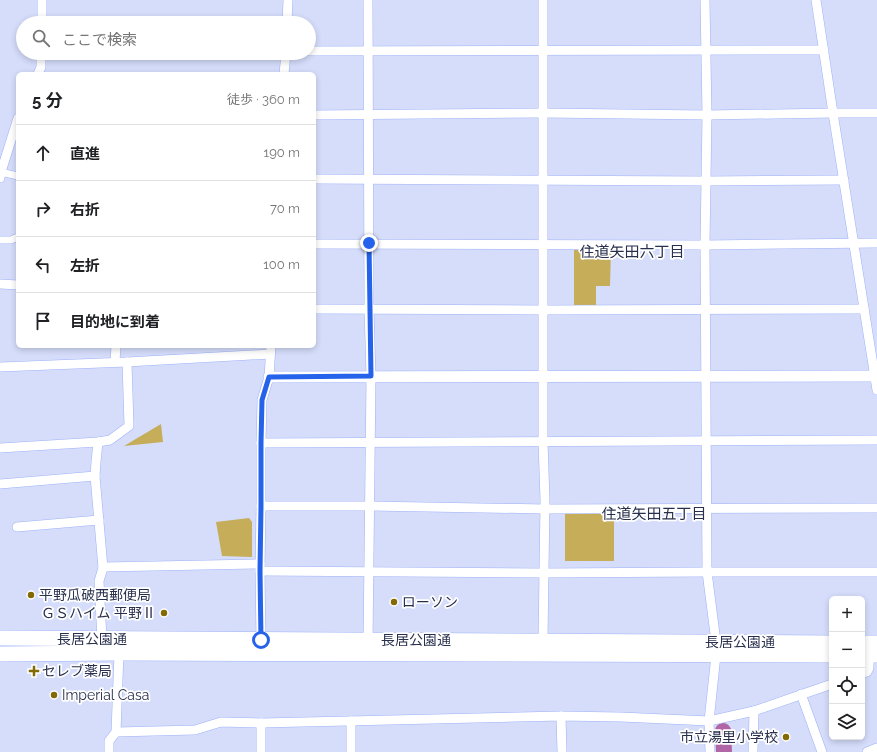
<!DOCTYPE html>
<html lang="ja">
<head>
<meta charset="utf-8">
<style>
  :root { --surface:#fff; --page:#f6f6f6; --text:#202124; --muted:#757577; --line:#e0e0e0 }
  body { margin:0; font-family:Raleway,"Noto Sans JP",sans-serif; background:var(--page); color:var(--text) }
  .controls { position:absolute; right:12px; bottom:12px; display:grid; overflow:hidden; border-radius:6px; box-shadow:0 2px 6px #0003 }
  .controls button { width:36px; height:36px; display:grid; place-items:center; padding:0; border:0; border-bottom:1px solid var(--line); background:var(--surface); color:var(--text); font:20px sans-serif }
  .stop { position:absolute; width:12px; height:12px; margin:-9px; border:3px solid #2563eb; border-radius:50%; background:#fff }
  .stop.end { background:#2563eb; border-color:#fff; box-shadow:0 1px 4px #0008 }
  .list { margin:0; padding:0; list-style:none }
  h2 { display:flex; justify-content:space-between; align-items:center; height:52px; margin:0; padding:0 16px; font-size:17px }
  h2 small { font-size:13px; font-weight:400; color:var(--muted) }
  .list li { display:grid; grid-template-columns:26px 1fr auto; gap:12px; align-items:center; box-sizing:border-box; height:56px; padding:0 16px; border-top:1px solid var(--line) }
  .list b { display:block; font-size:15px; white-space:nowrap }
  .list em { font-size:13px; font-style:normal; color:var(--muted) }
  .icon { flex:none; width:22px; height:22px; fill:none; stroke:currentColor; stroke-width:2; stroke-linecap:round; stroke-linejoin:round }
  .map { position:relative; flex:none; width:877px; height:752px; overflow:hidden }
  .search { position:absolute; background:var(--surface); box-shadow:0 2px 6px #0003; left:16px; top:16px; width:300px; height:44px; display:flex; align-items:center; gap:10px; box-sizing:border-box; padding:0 14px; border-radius:22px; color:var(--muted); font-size:15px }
  .panel { position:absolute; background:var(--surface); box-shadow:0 2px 6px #0003; left:16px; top:72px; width:300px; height:276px; border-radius:6px }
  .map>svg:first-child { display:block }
  .green { fill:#c6ad5a }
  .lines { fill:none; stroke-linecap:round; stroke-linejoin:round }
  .river { stroke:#b166a6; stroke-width:16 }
  .pedestrian-casing { stroke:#9eb1f8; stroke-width:8 }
  .minor-casing { stroke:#9eb1f8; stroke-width:10 }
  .tertiary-casing { stroke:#9eb1f8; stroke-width:12 }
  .trunk-casing { stroke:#9eb1f8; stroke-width:16 }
  .pedestrian { stroke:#fff; stroke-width:7 }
  .minor { stroke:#fff; stroke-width:9 }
  .tertiary { stroke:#fff; stroke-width:11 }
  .trunk { stroke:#fff; stroke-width:15 }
  .route { stroke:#2563eb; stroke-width:5 }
  .poi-dot { fill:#836a04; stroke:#fff; stroke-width:1.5 }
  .labels { text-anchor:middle; stroke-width:3.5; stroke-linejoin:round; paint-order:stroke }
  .poi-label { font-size:14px; fill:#29304d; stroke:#fff; text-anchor:start }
  .street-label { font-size:14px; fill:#29304d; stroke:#fff }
  .neighbourhood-label { font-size:15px; fill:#29304d; stroke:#fff }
</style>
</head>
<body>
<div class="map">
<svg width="877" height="752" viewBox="0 0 877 752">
  <rect width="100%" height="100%" fill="#d5ddfb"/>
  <g class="green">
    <path d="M574 250H611L610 286H596V306H574Z"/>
    <path d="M161 424 163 442 124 446Z"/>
    <rect x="565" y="512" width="49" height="49"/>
    <path d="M249 518 252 522V557L222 556 216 522Z"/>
  </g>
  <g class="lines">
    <path class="river" d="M723 731 724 752"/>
    <g class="pedestrian-casing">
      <g id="pedestrian">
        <path d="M0 172 18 176"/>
        <path d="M0 240H11L18 237"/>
      </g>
    </g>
    <g class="minor-casing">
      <g id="minor">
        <path d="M705 0 707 115 705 245 707 572 716 642"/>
        <path d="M816 0 833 113 877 390"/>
        <path d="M42 23V0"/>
        <path d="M287 23 288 0"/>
        <path d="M309 51 824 50"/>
        <path d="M38 74 41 67V53"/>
        <path d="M284 74 286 53"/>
        <path d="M314 115 544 113 707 115 833 113H877"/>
        <path d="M0 178 1 172 18 118"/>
        <path d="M314 179 706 181 844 180"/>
        <path d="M314 244 705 245 877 243"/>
        <path d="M0 284 18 285"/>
        <path d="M314 309 542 310 864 309"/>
        <path d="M115 362 116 346"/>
        <path d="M0 367 127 362 270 354"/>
        <path d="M98 442 96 462 95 476 103 568 99 581 102 639"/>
        <path d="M261 443C466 441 672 442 877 440"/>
        <path d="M0 448 98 442 110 440 129 426 127 362"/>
        <path d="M0 484 95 476"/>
        <path d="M261 506H370L545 509 877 508"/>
        <path d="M17 527 99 520"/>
        <path d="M103 567 260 564"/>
        <path d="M260 571 543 573 707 572H877"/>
        <path d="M261 640 260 571 261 506V443L262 400 269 377 271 346"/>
        <path d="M543 641 545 501 543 441V0"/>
        <path d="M368 645 371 377 369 309 368 0"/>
        <path d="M862 673 867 672 869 668V655"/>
        <path d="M801 694 822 752"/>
        <path d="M561 716 562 752"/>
        <path d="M116 732 195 730 221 722 261 723 561 716 621 717 709 721 754 711 832 684"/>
        <path d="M109 752V741L116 732 119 653"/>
        <path d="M261 752V723"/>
        <path d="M351 752V721"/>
        <path d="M710 752 709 721 716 655"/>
        <path d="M753 752 754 711"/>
        <path d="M867 752 877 748"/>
      </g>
    </g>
    <g class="tertiary-casing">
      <path id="tertiary" d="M269 377 877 376"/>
    </g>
    <g class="trunk-casing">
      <g id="trunk">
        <path d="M0 638 832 643"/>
        <path d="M862 643H877"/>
        <path d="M0 654 119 653 832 655"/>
        <path d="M862 655H877"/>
      </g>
    </g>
    <use href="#pedestrian" class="pedestrian"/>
    <use href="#minor" class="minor"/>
    <use href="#tertiary" class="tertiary"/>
    <use href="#trunk" class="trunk"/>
  </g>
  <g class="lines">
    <path class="route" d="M261 640 260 571 261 506V443L262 400 269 377 371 376 369 243"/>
  </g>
  <g class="poi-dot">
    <circle cx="31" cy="595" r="4"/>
    <circle cx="394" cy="602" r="4"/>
    <circle cx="164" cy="613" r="4"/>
    <path d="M32 665h4v4h4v4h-4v4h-4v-4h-4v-4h4z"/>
    <circle cx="54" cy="695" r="4"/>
    <circle cx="786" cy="737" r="4"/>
  </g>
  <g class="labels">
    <g class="poi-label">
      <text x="39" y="600">平野瓜破西郵便局</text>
      <text x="402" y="607">ローソン</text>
      <text x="156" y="618" text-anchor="end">ＧＳハイム 平野Ⅱ</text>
      <text x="42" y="676">セレブ薬局</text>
      <text x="62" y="700">Imperial Casa</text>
      <text x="778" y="742" text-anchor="end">市立湯里小学校</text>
    </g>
    <g class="street-label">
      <text x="92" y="644">長居公園通</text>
      <text x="416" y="645">長居公園通</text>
      <text x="740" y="647">長居公園通</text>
    </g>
    <g class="neighbourhood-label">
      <text x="632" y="257">住道矢田六丁目</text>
      <text x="654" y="519">住道矢田五丁目</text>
    </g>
  </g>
</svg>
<div class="controls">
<button>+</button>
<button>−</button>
<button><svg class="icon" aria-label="locate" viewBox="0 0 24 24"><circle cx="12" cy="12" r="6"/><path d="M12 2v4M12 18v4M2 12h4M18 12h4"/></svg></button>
<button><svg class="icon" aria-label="layers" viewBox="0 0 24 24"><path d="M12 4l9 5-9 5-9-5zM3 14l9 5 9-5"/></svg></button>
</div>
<div class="stop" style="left:261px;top:640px"></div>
<div class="stop end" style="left:369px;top:243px"></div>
<div class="search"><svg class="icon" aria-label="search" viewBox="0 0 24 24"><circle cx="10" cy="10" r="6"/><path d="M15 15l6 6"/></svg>ここで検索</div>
<section class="panel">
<h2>5 分<small>徒歩 · 360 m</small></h2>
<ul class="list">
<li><svg class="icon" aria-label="ahead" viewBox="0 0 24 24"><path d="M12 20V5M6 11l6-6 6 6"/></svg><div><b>直進</b></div><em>190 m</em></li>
<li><svg class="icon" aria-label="right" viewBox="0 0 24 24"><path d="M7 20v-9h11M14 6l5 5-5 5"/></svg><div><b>右折</b></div><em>70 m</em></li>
<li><svg class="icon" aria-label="left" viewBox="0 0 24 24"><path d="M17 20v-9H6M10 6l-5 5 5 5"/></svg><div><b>左折</b></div><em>100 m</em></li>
<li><svg class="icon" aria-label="arrive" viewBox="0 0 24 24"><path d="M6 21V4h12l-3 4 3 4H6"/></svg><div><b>目的地に到着</b></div></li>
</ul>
</section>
</div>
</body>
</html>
